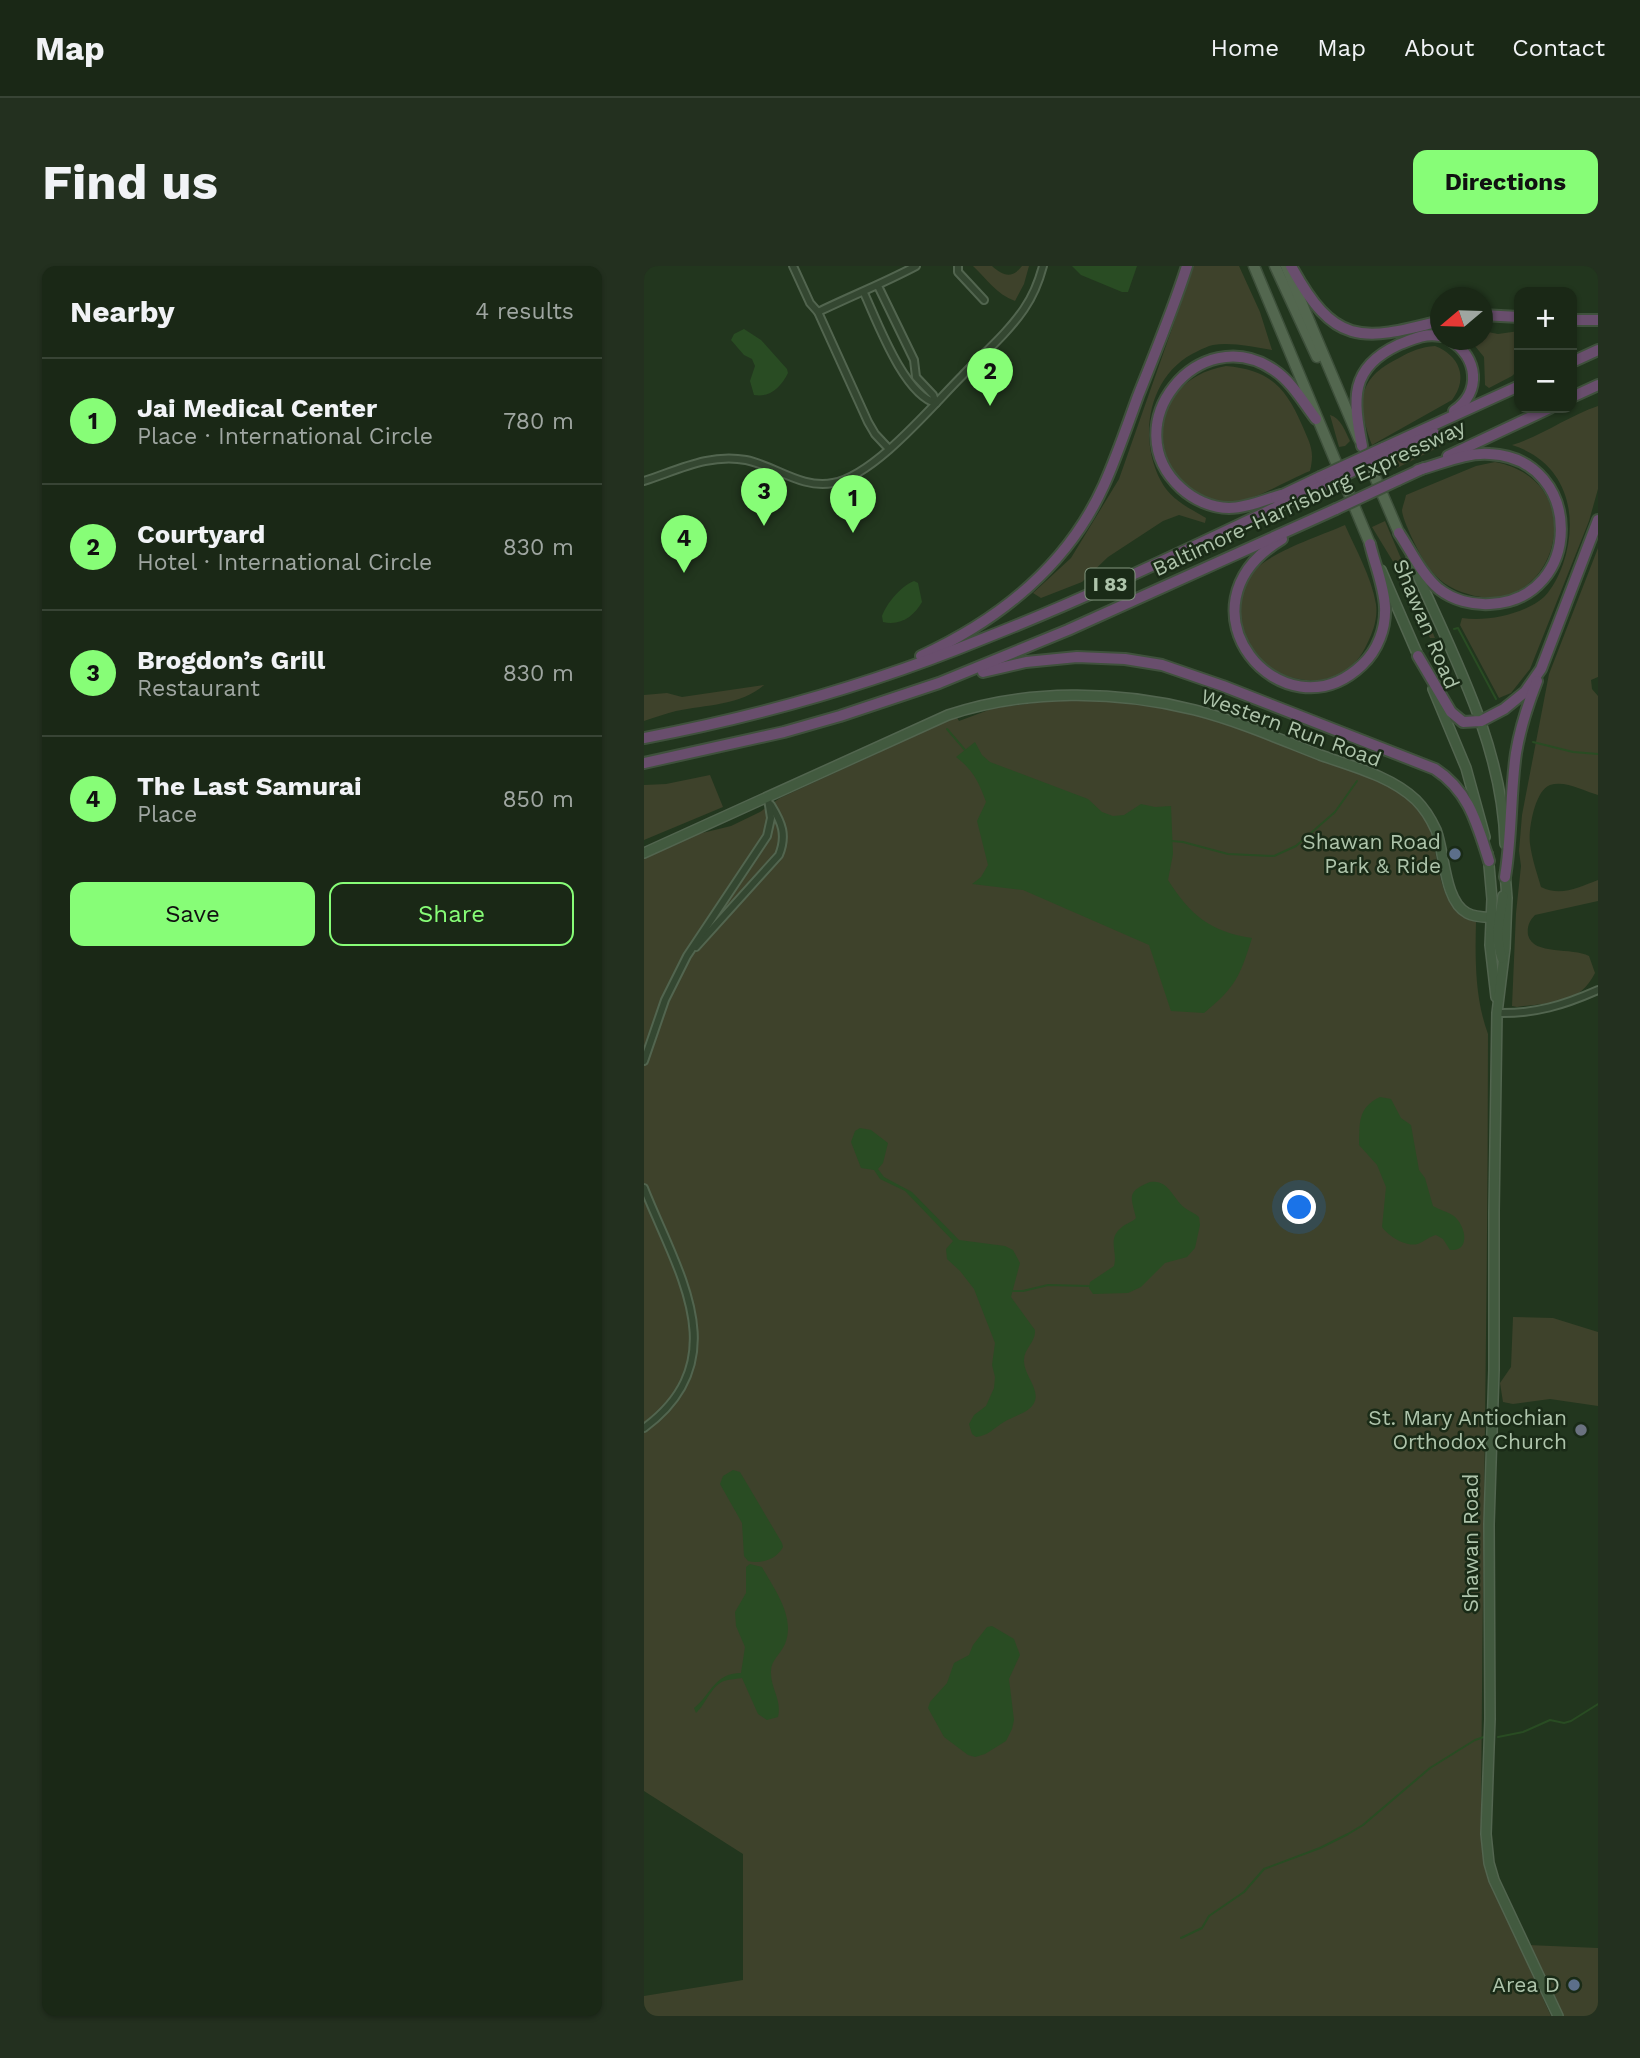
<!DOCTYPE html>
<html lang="en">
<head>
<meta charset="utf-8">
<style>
  :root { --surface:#1a2816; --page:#23301f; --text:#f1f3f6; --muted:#9fa6a1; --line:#384435; --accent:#87fd77 }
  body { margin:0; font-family:"Work Sans",sans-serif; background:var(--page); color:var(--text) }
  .controls { position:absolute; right:21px; top:21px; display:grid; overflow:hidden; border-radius:14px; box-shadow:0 2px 5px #0004 }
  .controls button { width:63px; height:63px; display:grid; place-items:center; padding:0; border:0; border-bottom:2px solid var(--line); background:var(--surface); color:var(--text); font:35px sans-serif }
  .compass { position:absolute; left:786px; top:21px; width:63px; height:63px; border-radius:50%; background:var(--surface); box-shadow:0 2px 5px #0004; rotate:251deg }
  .you { position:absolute; left:656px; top:942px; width:24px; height:24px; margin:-18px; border:5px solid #fff; border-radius:50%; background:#1a73e8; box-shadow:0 0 0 10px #1a73e833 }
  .badge { display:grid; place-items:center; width:46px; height:46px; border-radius:50%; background:var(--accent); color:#111; font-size:23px; font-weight:700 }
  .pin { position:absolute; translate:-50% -58px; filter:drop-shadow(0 2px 4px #0008) }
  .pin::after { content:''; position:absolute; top:37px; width:24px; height:21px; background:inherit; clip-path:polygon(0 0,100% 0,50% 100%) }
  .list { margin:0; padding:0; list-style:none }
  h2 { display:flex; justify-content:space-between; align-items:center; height:91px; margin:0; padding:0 28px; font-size:30px }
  h2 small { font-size:23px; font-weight:400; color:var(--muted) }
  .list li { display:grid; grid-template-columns:46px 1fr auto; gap:21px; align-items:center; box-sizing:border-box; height:126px; padding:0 28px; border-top:2px solid var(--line) }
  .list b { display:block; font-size:26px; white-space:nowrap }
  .list p { margin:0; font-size:23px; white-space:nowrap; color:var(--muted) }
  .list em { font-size:23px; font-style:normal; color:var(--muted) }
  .actions { display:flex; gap:14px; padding:21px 28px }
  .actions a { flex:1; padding:16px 0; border:2px solid var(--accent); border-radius:14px; text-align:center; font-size:24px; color:var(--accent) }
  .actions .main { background:var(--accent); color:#111 }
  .map { position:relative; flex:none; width:954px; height:1750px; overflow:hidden; border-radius:14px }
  header { display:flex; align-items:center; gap:42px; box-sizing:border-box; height:98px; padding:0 35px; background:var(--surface); border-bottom:2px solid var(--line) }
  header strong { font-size:33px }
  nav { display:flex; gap:38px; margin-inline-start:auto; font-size:24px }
  .intro { display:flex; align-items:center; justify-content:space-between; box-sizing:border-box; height:168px; padding:0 42px }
  h1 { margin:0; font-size:49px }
  .button { padding:18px 32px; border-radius:14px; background:var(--accent); color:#111; font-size:24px; font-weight:700 }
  main { display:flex; gap:42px; padding:0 42px }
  aside { flex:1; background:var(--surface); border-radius:14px; box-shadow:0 2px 5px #0004 }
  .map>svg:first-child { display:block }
  .green { fill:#3e422b }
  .water { fill:#294c23 }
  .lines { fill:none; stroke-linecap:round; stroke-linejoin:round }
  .stream { stroke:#294c23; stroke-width:2 }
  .street-casing { stroke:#52654f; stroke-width:10 }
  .secondary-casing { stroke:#52654f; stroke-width:12 }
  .primary-casing { stroke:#3e503b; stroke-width:13 }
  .highway-casing { stroke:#3f513c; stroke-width:14 }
  .street { stroke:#344731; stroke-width:6 }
  .secondary { stroke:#425a3f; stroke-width:9 }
  .primary { stroke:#53674f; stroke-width:10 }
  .highway { stroke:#694e6d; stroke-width:10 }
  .highway-bridge-casing { stroke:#3f513c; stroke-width:14; stroke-linecap:butt }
  .highway-bridge { stroke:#694e6d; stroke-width:10 }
  .service-dot { fill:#5c6f8a; stroke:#1a2b17; stroke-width:2.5 }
  .worship-dot { fill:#6b7280; stroke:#1a2b17; stroke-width:2.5 }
  .labels { text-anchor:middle; stroke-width:5; stroke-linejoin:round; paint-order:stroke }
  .shield { fill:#1a2b17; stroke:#82967f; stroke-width:2 }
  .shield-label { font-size:19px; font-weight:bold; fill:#aec4ab }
  .street-label { font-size:21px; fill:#aec4ab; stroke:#1a2b17 }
  .poi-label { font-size:21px; fill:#aec4ab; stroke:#1a2b17; text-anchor:end }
</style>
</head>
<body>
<header>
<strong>Map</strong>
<nav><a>Home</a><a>Map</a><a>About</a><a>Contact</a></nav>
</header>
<div class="intro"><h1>Find us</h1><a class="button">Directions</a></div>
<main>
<aside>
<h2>Nearby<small>4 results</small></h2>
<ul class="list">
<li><span class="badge">1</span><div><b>Jai Medical Center</b><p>Place · International Circle</p></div><em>780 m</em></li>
<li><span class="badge">2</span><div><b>Courtyard</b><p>Hotel · International Circle</p></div><em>830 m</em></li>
<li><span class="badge">3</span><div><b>Brogdon’s Grill</b><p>Restaurant</p></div><em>830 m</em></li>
<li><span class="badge">4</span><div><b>The Last Samurai</b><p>Place</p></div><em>850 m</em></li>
</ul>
<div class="actions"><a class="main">Save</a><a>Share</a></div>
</aside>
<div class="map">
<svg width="954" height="1750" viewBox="0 0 954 1750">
  <rect width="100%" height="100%" fill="#22361e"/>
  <g class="green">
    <path d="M329 0H348C359 10 368 13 378 0H385L380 18 371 35C352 28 343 13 329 0Z"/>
    <path d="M550 0H595L616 46 628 84C609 81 587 76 569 79 564 80 558 83 554 85 505 107 493 170 517 215 526 233 545 242 562 252L561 257 535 249 519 255 464 291 438 316 397 332 389 327 427 292 475 213Z"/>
    <path d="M839 65 854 68 875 65V103L868 110 845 122 841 119 840 91 826 74H838Z"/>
    <path d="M791 80C815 89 825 112 808 134L728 179C713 137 712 113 755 92 767 85 777 81 791 80Z"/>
    <path d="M582 100C625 104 641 120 658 159 666 178 671 184 666 205 646 213 616 231 597 235 514 253 480 118 582 100Z"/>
    <path d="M954 140V223L945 255 886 403 867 427 855 432 816 359 818 352C843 356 881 348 900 331 909 322 915 309 919 298 936 248 922 196 868 179 898 170 924 150 954 140Z"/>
    <path d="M686 149C697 152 701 165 706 175L701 180 695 181Z"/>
    <path d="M799 173 803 175 801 178 753 202 750 195Z"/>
    <path d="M851 196C952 215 911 356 824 328 806 323 793 314 782 298 776 289 758 254 758 244 759 239 761 234 762 229L832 200Z"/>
    <path d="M741 255 791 372H786L756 307 728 261Z"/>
    <path d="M701 259C712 284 727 310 732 338 734 352 729 366 723 378 706 416 667 422 633 406 629 405 622 403 618 400 615 397 612 391 609 387 594 363 589 333 607 308 623 287 676 270 701 259Z"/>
    <path d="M954 282V411L947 414 948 423 954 430V529C940 525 921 514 906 519 891 524 884 564 886 578 888 593 893 607 897 621 917 631 935 621 954 614V635L891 649C885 655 883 661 884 669 889 690 929 681 945 690L951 707C934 741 904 736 873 741L868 740 872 647 877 600 875 585 878 549 905 408Z"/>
    <path d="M120 419C98 439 61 439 32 445 21 448 11 451 0 455V429L23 427 38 431Z"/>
    <path d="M415 434C452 434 489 435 526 442 573 451 617 470 662 487 693 499 726 509 755 525 763 530 769 536 775 543 802 577 783 640 832 656 831 693 831 733 844 768 844 1035 838 1302 837 1568L839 1586 846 1615 907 1750H0V1730L99 1714V1588L0 1525V591L50 569 87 560 116 546 136 532 234 487 233 485 312 450 315 455 350 442Z"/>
    <path d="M66 509 79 541 0 574V519L22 518Z"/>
    <path d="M869 1051 909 1052 954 1066V1140L906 1133 869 1138 859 1136 856 1117 867 1101Z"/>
    <path d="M884 1679 954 1682V1750H919Z"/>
  </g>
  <g class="water">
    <path d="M428 0H493L484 26H478L437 9Z"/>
    <path d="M100 63 117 74 143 103 144 107C137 121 126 132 110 129L106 115 111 100 108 93 100 89 87 74 90 68Z"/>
    <path d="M270 315 274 317 278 336C270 350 257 360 239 356L238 350C242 338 258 319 270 315Z"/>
    <path d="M331 476 338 489 346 496 444 533 458 546 469 550 480 549 497 538 511 541 527 540 529 588 524 614C546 649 567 666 608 672 596 710 592 721 560 747L527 745 505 679 379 624 328 618 337 611 344 599 333 555 342 536C335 516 329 504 312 491Z"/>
    <path d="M736 831 747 833 757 852 767 859 775 904 781 912 789 940C796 944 804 946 810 950 822 960 827 986 806 984L799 973 792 969C785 971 782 974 776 977 764 983 744 970 738 961L742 921 733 899 715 879C716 857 713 842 736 831Z"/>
    <path d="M216 862 227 864 244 877 239 897 234 903 240 911 268 926 315 974 361 980 369 984 376 997 367 1031 391 1064C392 1076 380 1082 380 1094 379 1111 403 1128 385 1143 377 1149 368 1151 360 1156 350 1162 344 1170 332 1171L328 1168 325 1158 330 1149 342 1140 350 1122 351 1111 348 1099 351 1077 330 1023 316 1005 303 993 302 983 309 975 261 925 236 913 230 904 217 902 207 876 211 865Z"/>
    <path d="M506 916C525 913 528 932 541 942 546 946 551 947 555 951L556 959 551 982 543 991 521 997 497 1021 484 1027 449 1028 445 1022 446 1016 470 1000C474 986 463 973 477 962 482 957 487 957 492 952 487 930 482 926 506 916Z"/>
    <path d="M89 1204 96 1206 99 1211 138 1277 139 1281C132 1294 117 1298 104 1295L100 1290 98 1257 76 1218 79 1210Z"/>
    <path d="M106 1298 118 1301C130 1323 152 1351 141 1378 136 1389 126 1395 127 1407 127 1423 138 1434 134 1451L123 1454 114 1448 98 1412C93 1413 86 1413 80 1415 67 1420 62 1438 52 1447L50 1442C67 1429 70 1407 97 1407L101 1381 92 1360 91 1346 102 1327V1301Z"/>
    <path d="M348 1360 370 1373 376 1389 365 1413 370 1454 368 1463 362 1475 341 1488 331 1491 324 1489 300 1471 284 1442 286 1436 303 1417 310 1397 325 1389 329 1379 343 1361Z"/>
  </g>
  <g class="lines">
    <g class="stream">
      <path d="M810 363 814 362 852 433"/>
      <path d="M303 463 321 484"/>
      <path d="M889 476 929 486 954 488"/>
      <path d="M528 575 539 576 584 588 630 590 652 580 691 546 713 515"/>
      <path d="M369 1025H379L404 1019 445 1020"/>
      <path d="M854 1471 879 1466 906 1454 920 1457 927 1455 954 1438"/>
      <path d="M537 1672 558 1662 565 1650 600 1626 620 1603 676 1582 704 1568 719 1559 786 1502 831 1474 840 1471"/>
    </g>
    <g class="street-casing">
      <g id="street">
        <path d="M149 0 166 37 174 46 224 156 231 168 245 183"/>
        <path d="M314 0V6L340 34"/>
        <path d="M234 20 270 94 272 111 289 129 292 137"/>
        <path d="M220 27C233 55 260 129 292 137"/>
        <path d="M174 46C207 30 240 17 272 0"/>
        <path d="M0 215C34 204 66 187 102 194 132 200 157 223 189 217 231 209 288 140 318 110 339 88 363 68 380 43 389 30 395 15 399 0"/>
        <path d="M52 681 135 589C143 569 138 557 127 539"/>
        <path d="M853 747C891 748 920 739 954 724"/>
        <path d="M0 795 21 734 43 690 123 570 127 552 124 533"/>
        <path d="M0 922C32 1004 94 1093 0 1162"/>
      </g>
    </g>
    <g class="secondary-casing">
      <g id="secondary">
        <path d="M767 294C806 384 859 478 861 578"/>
        <path d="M737 304 776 394"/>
        <path d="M789 423 822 502 841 571"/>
        <path d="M0 587 304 449C382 423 472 424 551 444 594 455 635 473 676 489 707 500 747 510 772 534 780 542 787 553 792 564 801 587 800 635 823 647 832 652 843 651 854 652"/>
        <path d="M844 588 848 633 846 679 852 731"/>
        <path d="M861 606 863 632 861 682 853 747 850 946V1104L845 1258 846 1453 842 1568 845 1597 850 1614 914 1750"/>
        <path d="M858 692C850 666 856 655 859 630"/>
      </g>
    </g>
    <g class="primary-casing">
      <g id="primary">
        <path d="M610 0 726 278"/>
        <path d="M631 0 673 91"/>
        <path d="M642 0 715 173"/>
        <path d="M722 190 755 267"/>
      </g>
    </g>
    <g class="highway-casing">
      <g id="highway">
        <path d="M647 0C690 79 716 76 796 55"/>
        <path d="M838 49 875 51"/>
        <path d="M928 54H954"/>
        <path d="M806 74C834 91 838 126 810 145"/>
        <path d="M928 96 954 84"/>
        <path d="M928 131 954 119"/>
        <path d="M718 180C709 133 705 102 754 79 769 73 781 67 796 70"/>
        <path d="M739 182 875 120"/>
        <path d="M742 189 790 167"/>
        <path d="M804 190 906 142"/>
        <path d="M754 214 780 202"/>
        <path d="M637 229C620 234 602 242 585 242 567 242 549 233 537 222 469 160 555 53 630 104 648 116 659 136 672 153"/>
        <path d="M632 232 676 211"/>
        <path d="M755 267C767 285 778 309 795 323 809 334 828 339 846 338 940 334 941 193 846 188 822 186 797 198 774 204"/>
        <path d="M638 273C525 341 639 474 718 399 734 384 742 362 741 341 740 320 731 299 726 278"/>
        <path d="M277 390C355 354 424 299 460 219 473 190 483 160 494 130 511 87 529 44 543 0"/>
        <path d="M774 390 807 446 819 456 837 455 860 443 881 426 897 403 954 254"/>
        <path d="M339 406 382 396 433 391 481 393 518 399 579 420 791 503C825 525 833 558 845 595"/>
        <path d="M0 472C117 450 231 417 341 372 456 327 568 271 680 219"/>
        <path d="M0 497 140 466 196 450 295 417 424 364 692 243"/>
        <path d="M861 611C868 570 866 528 872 487 876 462 884 438 893 415"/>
      </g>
    </g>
    <use href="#street" class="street"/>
    <use href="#secondary" class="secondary"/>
    <use href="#primary" class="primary"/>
    <use href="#highway" class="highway"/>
    <g class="highway-bridge-casing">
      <g id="highway-bridge">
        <path d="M676 211 739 182"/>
        <path d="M680 219 742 189"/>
        <path d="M692 243 754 214"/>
      </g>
    </g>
    <use href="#highway-bridge" class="highway-bridge"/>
  </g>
  <g class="service-dot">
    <circle cx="811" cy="588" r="7"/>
    <circle cx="930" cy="1719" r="7"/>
  </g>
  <circle class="worship-dot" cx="937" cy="1164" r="7"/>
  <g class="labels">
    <rect class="shield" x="441.5" y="302.5" width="49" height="31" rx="5"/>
    <g class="shield-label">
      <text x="466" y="325">I 83</text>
    </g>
    <g class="street-label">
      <text transform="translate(665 232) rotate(-25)" y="7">Baltimore-Harrisburg Expressway</text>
      <text transform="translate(782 358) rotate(67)" y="7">Shawan Road</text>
      <text transform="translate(647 462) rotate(20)" y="7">Western Run Road</text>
      <text transform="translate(827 1277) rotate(-90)" y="7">Shawan Road</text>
    </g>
    <g class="poi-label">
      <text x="797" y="583">Shawan Road<tspan x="797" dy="24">Park &amp; Ride</tspan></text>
      <text x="923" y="1159">St. Mary Antiochian<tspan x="923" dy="24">Orthodox Church</tspan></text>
      <text x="916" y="1726">Area D</text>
    </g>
  </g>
</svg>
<div class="controls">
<button>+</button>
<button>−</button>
</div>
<svg class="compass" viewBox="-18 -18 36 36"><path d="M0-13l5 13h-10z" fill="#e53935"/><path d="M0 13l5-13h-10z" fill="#9fa6a1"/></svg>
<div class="you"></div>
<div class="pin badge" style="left:209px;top:267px">1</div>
<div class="pin badge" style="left:346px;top:140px">2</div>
<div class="pin badge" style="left:120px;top:260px">3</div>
<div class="pin badge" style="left:40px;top:307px">4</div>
</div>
</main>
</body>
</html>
